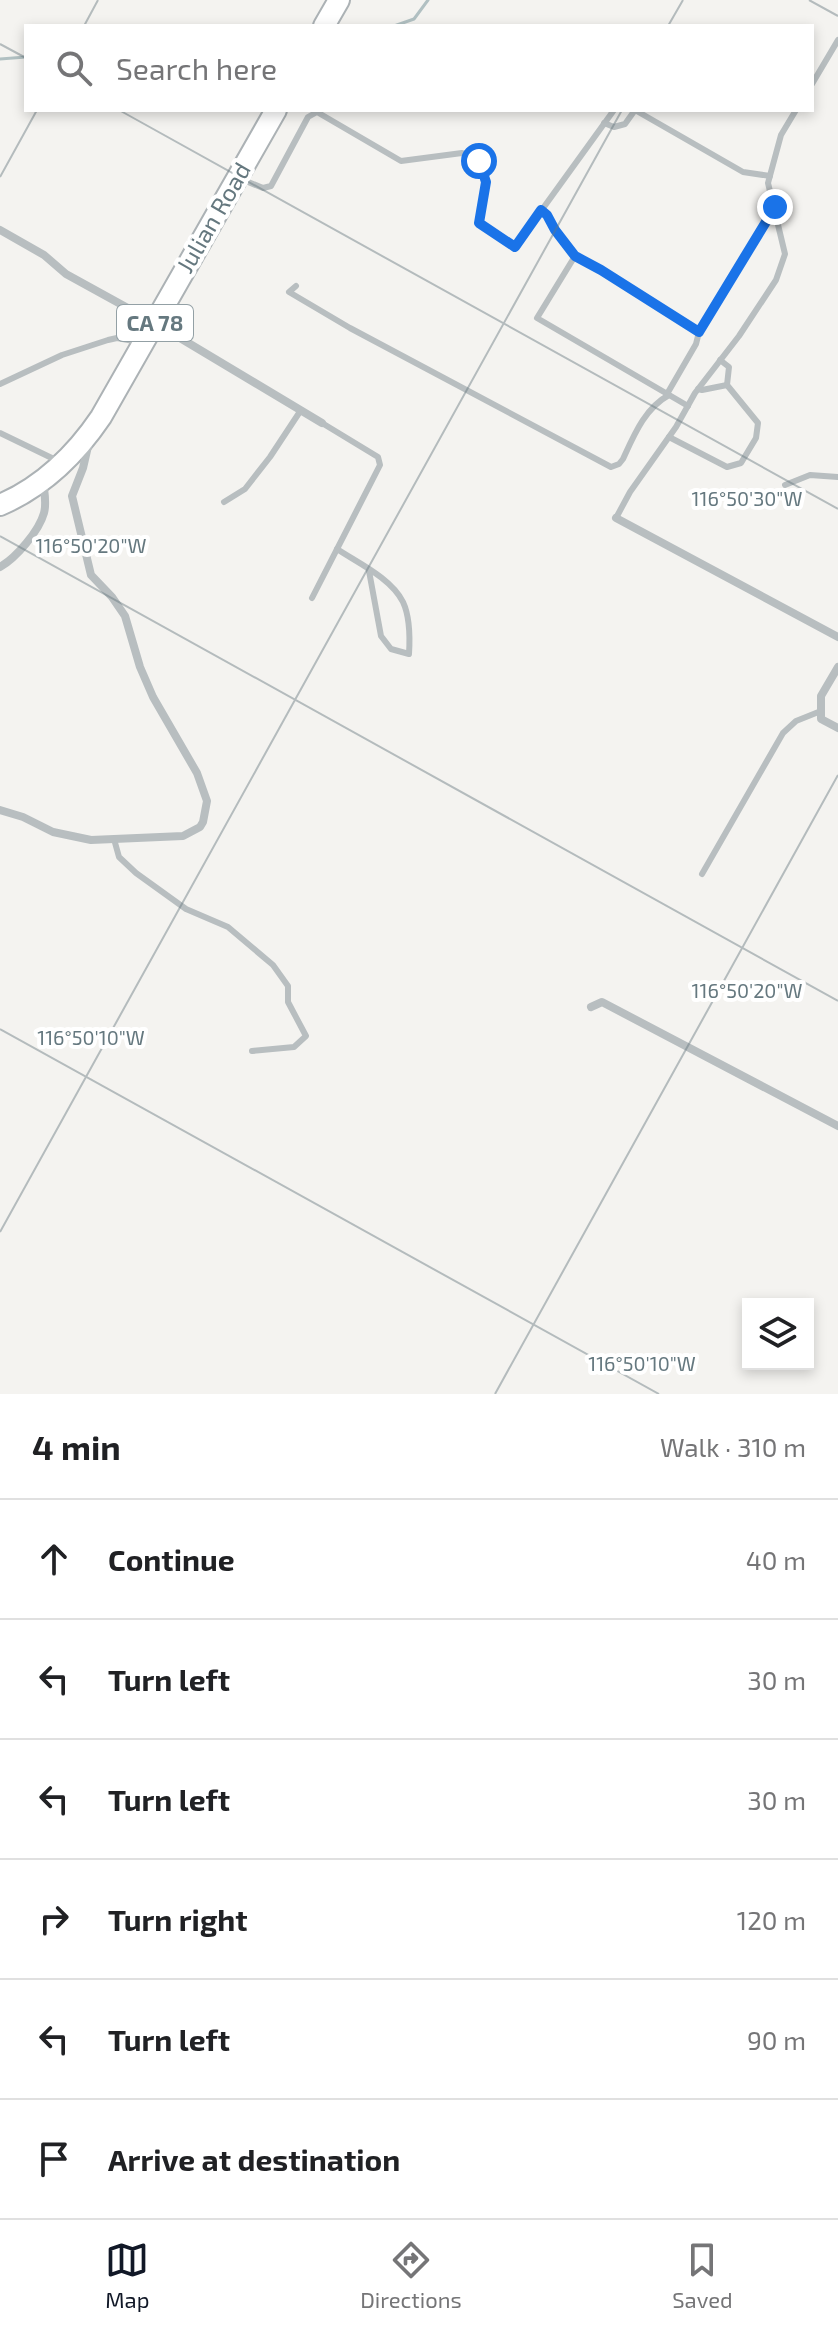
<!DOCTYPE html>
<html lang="en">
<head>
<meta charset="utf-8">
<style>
  :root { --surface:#fff; --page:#f2f2f2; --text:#202124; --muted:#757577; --line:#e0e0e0; --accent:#111827 }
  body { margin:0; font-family:"Exo 2",sans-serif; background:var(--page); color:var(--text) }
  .controls { position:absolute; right:24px; bottom:24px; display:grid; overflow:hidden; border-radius:0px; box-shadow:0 4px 12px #0003 }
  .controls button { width:72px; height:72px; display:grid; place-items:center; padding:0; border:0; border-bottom:2px solid var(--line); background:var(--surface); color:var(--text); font:40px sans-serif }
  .stop { position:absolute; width:24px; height:24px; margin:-18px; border:6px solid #1a73e8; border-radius:50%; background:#fff }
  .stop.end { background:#1a73e8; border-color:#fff; box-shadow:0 2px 8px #0008 }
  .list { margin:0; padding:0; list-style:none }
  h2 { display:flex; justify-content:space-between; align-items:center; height:104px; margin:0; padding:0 32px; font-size:34px }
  h2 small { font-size:26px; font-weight:400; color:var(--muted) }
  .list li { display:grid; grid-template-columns:52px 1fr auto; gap:24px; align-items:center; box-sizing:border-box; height:120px; padding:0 32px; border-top:2px solid var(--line) }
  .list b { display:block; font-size:30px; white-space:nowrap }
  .list em { font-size:26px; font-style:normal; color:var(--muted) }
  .icon { flex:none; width:44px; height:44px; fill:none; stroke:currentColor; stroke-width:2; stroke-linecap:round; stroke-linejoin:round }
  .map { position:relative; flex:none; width:838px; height:1394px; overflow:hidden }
  .search { position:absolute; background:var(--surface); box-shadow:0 4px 12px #0003; left:24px; right:24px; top:24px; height:88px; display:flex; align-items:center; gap:20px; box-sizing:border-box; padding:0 28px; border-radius:0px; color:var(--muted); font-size:30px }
  .sheet { height:824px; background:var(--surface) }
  nav { display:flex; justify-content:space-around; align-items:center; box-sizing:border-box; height:112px; border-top:2px solid var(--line); background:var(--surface); font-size:22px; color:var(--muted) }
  nav a { display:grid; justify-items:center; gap:4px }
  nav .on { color:var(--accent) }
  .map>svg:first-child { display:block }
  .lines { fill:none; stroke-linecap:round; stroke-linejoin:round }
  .stream { stroke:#b1c0c2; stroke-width:3 }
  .primary-casing { stroke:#acb2b5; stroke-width:24 }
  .lane { stroke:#b8bec0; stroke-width:6 }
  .street { stroke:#b8bec0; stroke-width:8 }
  .primary { stroke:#fff; stroke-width:20 }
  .route { stroke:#1a73e8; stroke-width:10 }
  .ticks { fill:none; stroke:#65787f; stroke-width:2; stroke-opacity:0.45 }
  .labels { text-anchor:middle; stroke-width:8; stroke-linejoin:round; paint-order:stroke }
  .shield { fill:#fff; stroke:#93a0a5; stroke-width:2 }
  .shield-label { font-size:22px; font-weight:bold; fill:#65787f }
  .street-label { font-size:24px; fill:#65787f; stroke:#fff }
  .ticks-label { font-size:20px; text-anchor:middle; fill:#65787f; stroke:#fff; stroke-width:8; stroke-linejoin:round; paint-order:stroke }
</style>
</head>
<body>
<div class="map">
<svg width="838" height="1394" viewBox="0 0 838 1394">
  <rect width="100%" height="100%" fill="#f4f3f0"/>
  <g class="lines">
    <g class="stream">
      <path d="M394 26 414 19 428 0"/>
      <path d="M0 59 26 57"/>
    </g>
    <g class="primary-casing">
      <g id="primary">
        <path d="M324 26 339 0"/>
        <path d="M0 505C42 487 76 454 101 417L276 110"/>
      </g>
    </g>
    <g class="lane">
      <path d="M812 84 838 40"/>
      <path d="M635 110 743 172 770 176"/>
      <path d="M604 123 614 127 625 124 635 110"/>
      <path d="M241 179 263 188 271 186 308 117 317 112 401 161 462 153 479 161 486 182 479 223 515 247 614 110"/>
      <path d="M541 210C551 217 564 244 575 256L537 318 688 406"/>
      <path d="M575 256 601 270 699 332 696 344 667 394"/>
      <path d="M296 286 289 292 350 328 611 467 619 464 623 459C634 435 645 408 669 395"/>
      <path d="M699 332 775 207"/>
      <path d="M0 384 62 355 108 340 117 338 139 342"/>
      <path d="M698 389 702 390 727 385"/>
      <path d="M0 433 58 461"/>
      <path d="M669 437 727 467 741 463 756 438 758 423 727 385 729 367 720 360"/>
      <path d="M785 485 810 475 838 477"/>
      <path d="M224 502 245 489 270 457 301 410"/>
      <path d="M616 518 630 492 676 427 695 393 739 336 776 280 785 254 768 183 781 135 796 110"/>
      <path d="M337 549C358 563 391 578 403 602 410 617 410 638 409 654L391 649 381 636 369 571"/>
      <path d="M312 598 380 465 378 457 322 423"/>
      <path d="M114 839 119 857 136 873 186 909 228 927 273 965 288 986V1002L306 1036 294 1047 252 1051"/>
      <path d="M702 874 783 733 796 721 821 711"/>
    </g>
    <g class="street">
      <path d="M0 230 44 255 66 274 155 323 322 423"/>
      <path d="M616 518 838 637"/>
      <path d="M0 567C16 558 39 531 44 513 47 502 44 491 43 480"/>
      <path d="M838 667 821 696V719L838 728"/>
      <path d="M0 810 23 817 53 832 91 840 183 836 200 827 203 822 207 801 197 773 153 697 140 667 125 616 112 597 91 575 72 496 83 468 89 442"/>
      <path d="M591 1007 602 1002 838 1126"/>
    </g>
    <use href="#primary" class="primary"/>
  </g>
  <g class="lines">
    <path class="route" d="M479 161 486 182 479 223 515 247 541 210 547 215 555 230 575 256 601 270 699 332 775 207"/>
  </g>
  <path class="ticks" d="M809 0 838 16M84 26 98 0M668 26 683 0M0 44 26 58M119 110 838 509M0 177 37 110M0 536 838 1001M0 1029 659 1394M0 1232 622 110M495 1394 838 775"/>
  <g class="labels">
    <rect class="shield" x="117" y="305" width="76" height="36" rx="6"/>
    <g class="shield-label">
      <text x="155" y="331">CA 78</text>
    </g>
    <g class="street-label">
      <text transform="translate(214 218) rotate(-60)" y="8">Julian Road</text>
    </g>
  </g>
  <g class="ticks-label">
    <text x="747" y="506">116°50'30"W</text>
    <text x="91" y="553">116°50'20"W</text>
    <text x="747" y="998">116°50'20"W</text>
    <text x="91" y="1045">116°50'10"W</text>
    <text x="642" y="1371">116°50'10"W</text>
  </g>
</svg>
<div class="controls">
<button><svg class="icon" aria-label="layers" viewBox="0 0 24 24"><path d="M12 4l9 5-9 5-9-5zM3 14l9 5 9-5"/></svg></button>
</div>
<div class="stop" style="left:479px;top:161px"></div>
<div class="stop end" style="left:775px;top:207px"></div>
<div class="search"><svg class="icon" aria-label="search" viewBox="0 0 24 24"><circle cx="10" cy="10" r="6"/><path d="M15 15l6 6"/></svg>Search here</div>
</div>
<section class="sheet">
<h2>4 min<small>Walk · 310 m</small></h2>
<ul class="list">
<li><svg class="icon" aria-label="ahead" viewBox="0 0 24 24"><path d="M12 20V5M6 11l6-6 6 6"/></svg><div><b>Continue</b></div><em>40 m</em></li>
<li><svg class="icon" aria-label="left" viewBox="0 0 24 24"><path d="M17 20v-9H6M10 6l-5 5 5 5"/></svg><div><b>Turn left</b></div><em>30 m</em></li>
<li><svg class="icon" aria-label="left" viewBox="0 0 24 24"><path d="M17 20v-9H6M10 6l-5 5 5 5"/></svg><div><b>Turn left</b></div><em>30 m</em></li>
<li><svg class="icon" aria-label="right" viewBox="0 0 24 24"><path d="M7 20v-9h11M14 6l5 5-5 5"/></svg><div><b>Turn right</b></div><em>120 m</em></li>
<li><svg class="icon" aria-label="left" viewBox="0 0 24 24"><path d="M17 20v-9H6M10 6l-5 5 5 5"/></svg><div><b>Turn left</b></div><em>90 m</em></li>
<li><svg class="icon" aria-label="arrive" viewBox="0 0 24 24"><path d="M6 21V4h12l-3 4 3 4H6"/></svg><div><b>Arrive at destination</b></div></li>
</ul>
</section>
<nav>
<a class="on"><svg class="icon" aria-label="map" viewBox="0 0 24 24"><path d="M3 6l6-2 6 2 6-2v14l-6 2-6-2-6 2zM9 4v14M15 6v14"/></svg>Map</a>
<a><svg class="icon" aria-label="directions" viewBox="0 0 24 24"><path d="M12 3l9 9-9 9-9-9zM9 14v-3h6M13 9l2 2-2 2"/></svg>Directions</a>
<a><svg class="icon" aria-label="saved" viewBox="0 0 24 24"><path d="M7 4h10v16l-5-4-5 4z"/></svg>Saved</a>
</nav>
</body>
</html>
